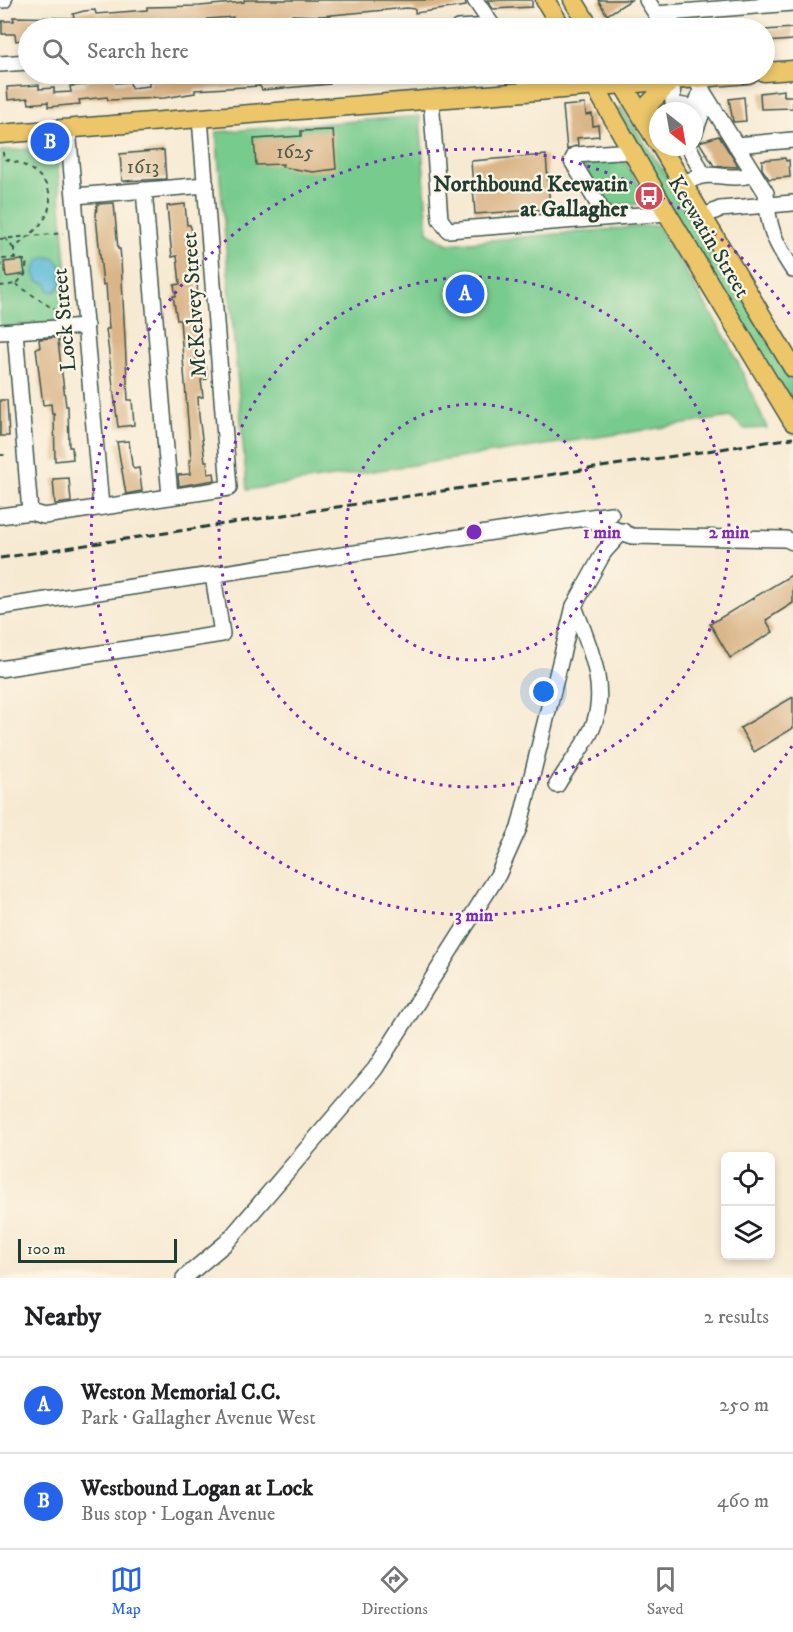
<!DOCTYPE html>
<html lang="en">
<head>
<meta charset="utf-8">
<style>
  :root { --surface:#fff; --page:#f6f6f6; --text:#202124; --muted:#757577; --line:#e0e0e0; --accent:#2563eb }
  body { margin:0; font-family:"IM FELL DW Pica",serif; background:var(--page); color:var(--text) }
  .controls { position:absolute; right:18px; bottom:18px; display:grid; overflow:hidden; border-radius:9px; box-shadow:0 3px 9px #0003 }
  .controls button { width:54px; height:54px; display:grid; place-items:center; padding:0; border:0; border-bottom:2px solid var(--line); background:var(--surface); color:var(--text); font:30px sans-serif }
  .compass { position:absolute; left:649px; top:102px; width:54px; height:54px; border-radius:50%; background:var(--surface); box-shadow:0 3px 9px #0003; rotate:149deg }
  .scale { position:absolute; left:18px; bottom:15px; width:159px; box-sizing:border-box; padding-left:6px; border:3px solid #1f3d34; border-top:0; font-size:16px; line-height:21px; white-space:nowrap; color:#1f3d34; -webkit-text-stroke:4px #fcf5e5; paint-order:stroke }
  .you { position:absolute; left:544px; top:692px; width:21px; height:21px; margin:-15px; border:4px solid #fff; border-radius:50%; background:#1a73e8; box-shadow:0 0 0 9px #1a73e833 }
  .badge { display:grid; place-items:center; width:39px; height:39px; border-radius:50%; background:var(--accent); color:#fff; font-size:20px; font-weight:700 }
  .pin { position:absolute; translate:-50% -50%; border:3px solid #fff; box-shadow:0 2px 6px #0006 }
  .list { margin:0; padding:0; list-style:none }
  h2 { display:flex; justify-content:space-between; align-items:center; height:78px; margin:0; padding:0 24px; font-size:26px }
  h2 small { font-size:20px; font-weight:400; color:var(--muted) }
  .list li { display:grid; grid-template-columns:39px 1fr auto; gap:18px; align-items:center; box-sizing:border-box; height:96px; padding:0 24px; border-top:2px solid var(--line) }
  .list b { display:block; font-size:22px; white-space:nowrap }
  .list p { margin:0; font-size:20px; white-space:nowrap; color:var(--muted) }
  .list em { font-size:20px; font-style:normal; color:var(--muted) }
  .icon { flex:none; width:33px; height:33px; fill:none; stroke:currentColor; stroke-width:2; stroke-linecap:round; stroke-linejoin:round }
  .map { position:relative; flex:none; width:793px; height:1278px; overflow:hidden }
  .search { position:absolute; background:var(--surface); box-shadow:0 3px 9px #0003; left:18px; right:18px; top:18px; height:66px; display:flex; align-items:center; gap:15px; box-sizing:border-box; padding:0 21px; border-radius:33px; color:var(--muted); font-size:22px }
  .sheet { height:270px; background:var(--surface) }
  nav { display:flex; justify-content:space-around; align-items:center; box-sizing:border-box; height:84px; border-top:2px solid var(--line); background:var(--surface); font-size:16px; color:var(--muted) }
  nav a { display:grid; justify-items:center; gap:3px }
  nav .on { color:var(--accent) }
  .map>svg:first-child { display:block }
  .green { fill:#77cb8d; stroke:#4b8460; stroke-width:1.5 }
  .water { fill:#59b9d8; stroke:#3c7b86; stroke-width:1.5 }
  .building { fill:#dab588 }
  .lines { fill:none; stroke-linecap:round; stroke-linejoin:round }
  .minor-casing { stroke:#3f574c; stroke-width:18 }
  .major-casing { stroke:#3f574c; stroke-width:21 }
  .path { stroke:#3f574c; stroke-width:2; stroke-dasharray:4.5 4.5; stroke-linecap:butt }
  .minor { stroke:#fff; stroke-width:15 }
  .major { stroke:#ecc669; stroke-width:18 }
  .rail { stroke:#1f3d34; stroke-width:3; stroke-dasharray:9 4.5; stroke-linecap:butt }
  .ring { fill:none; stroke:#7b2cbf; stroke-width:3; stroke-dasharray:3 6 }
  .labels { text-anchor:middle; stroke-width:4.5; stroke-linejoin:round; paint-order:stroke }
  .number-label { font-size:20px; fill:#4e5b49 }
  .poi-label { font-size:22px; font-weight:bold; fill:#1f3d34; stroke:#fcf5e5; text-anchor:end }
  .street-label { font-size:22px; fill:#1f3d34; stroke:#fcf5e5 }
  .centre { fill:#7b2cbf; stroke:#fcf5e5; stroke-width:3 }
  .ring-label { font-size:18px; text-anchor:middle; font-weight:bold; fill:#7b2cbf; stroke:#fcf5e5; stroke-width:4.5; stroke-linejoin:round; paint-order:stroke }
</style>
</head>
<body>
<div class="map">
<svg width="793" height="1278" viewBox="0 0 793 1278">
  <rect width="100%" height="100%" fill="#fcf5e5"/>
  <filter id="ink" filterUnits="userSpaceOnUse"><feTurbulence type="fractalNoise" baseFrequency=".0167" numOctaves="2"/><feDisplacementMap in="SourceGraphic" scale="12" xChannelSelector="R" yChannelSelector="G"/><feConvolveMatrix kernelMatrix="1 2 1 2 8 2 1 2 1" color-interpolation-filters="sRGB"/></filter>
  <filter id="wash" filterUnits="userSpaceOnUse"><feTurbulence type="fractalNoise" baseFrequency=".008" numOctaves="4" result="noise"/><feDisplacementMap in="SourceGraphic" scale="24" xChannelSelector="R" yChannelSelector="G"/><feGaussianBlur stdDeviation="1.35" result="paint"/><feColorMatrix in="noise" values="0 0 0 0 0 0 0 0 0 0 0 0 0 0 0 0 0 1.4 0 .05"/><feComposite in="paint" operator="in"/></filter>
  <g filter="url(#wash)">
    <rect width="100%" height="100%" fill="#f7ead3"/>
    <g class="green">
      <path d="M621 107 712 245 793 382V411L678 221 618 110Z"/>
      <path d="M420 116 428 232 448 244 657 225 730 345 767 428 745 429 731 417 247 490 216 132Z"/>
      <path d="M56 147 71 321 0 327V151Z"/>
      <path d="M622 157 645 195 641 204 604 206 580 160Z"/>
    </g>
    <path class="water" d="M47 257 55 258 61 266 62 284 55 292 48 290 47 284 37 281 34 273 39 260Z"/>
    <g id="blocks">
      <g class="building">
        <path d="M244 0H465L466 6 415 13V9L407 8 321 16 292 15V20L252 21 234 27 233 17 207 19 208 25H181L162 28H28V39L16 41 15 34H2V21H14L13 17 74 18 73 14 84 11 95 10 96 14 147 10V7L200 6 244 2Z"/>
        <path d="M487 0H532V7L493 9Z"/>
        <path d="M598 0H631L607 15Z"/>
        <path d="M793 28V40L765 42V30Z"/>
        <path d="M182 74H347V79L329 81 330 84 262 90 260 86 195 90V93L164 98 108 100 107 97 79 100 80 104 48 107V102L29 104 28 98 8 100 7 87 39 85V89L54 88V93L71 92 70 86 86 85 85 81 115 76 116 83 130 82 131 88 149 86V81L183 78Z"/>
        <path d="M784 90V96H793V108L761 109 760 93Z"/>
        <path d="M744 97 746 121 733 122 729 99Z"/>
        <path d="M585 104 586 115 592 114 593 126 598 125 599 136 577 138 578 145 567 150 563 106Z"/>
        <path d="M333 130 336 169 313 172 282 167 283 164 256 165 254 139 301 136V131Z"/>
        <path d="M719 136 733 158 738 167 714 166 699 142Z"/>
        <path d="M164 150 166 179 122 181 120 154Z"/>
        <path d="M546 155 550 209 475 214 471 161Z"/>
        <path d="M785 158 786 161 789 160 790 177 769 179 762 169V160Z"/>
        <path d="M114 203 118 249H120L121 259 128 400H132L134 425 118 427 106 329H109L106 284 103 285 96 216 97 204Z"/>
        <path d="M185 204 187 225H190L192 231 196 255 198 304H192L198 343 195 344 197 368 206 367 207 379 201 380 203 397H198L199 416 205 461H207L208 474 214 473 215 480 179 486 178 475 190 474 189 460H191L180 320H177L173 296H176L174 285 180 284 177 256 172 257 167 206Z"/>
        <path d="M23 260 25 274 6 277 4 262Z"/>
        <path d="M62 337V341H58L66 406H68L69 447H72L73 459 55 461 54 414H52L51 404 43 405 36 348H40L39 339Z"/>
        <path d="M0 400H7L9 436H0Z"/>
        <path d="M129 441 132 465 134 469 139 468 142 491 126 494 117 442Z"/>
        <path d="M69 478 71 502 55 504 53 479Z"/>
        <path d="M793 574V603L766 620 773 632 730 658 710 624Z"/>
        <path d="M793 697V728L754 752 740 728Z"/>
      </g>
    </g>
  </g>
  <g filter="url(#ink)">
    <use href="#blocks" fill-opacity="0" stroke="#3f574c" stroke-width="1.5"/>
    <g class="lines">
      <g class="minor-casing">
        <g id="minor">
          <path d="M0 0H4"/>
          <path d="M475 0 494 28"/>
          <path d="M647 0 665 28"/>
          <path d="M656 14 793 3"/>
          <path d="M458 28 492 26"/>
          <path d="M0 64 28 62"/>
          <path d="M522 74 533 91"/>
          <path d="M692 74 766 193C768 228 774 241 793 270"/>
          <path d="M672 80 673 104 695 108 702 88"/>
          <path d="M431 99 440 219 448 230 667 213"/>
          <path d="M68 129 101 507"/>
          <path d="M694 134 703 110 695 108"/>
          <path d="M736 145 793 140"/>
          <path d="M689 147 702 173"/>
          <path d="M684 184C712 165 724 184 754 174"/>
          <path d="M144 190 170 496"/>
          <path d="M75 196 206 185"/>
          <path d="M704 216 720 209 793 203"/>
          <path d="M606 217 572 161 575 155 632 151"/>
          <path d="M15 331 30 512"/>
          <path d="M0 332 86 326"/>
          <path d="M0 516 30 512 44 516 229 488 200 118"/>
          <path d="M588 519 632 536 786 539 793 542"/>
          <path d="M0 607 611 514"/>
          <path d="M0 669 222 634 213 575"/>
          <path d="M557 785C568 766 583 748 592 729 610 688 588 644 574 606L604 552 623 531"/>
          <path d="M184 1278 227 1242 375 1069 498 875 519 828 574 606"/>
        </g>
      </g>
      <g class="major-casing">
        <g id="major">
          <path d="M545 0 562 28"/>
          <path d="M573 0 590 28"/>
          <path d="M764 72 793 70"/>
          <path d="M588 74 667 213 793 422"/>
          <path d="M619 78 658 143"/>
          <path d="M648 127 649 104 672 80"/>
          <path d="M0 134 749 74"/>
          <path d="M661 147 793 368"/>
        </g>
      </g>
      <g class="path">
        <path d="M5 238 14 249"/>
        <path d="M0 239 63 233"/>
        <path d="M0 268 3 259 14 258V249C24 239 38 230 45 218 62 185 32 164 4 159L2 148"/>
        <path d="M16 284 58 312 70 310"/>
        <path d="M0 286 16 284 25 275 27 261 14 258"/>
        <path d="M0 455H8"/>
      </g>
      <use href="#minor" class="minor"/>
      <use href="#major" class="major"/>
      <path class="rail" d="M0 558 793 438"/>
    </g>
  </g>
  <g class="ring">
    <circle cx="474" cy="532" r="128"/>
    <circle cx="474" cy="532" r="255"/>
    <path d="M792 746A383 383 0 1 1 792 318"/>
  </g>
  <defs>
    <g id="bus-disc" transform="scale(1.5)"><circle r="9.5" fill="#d1495b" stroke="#fcf5e5"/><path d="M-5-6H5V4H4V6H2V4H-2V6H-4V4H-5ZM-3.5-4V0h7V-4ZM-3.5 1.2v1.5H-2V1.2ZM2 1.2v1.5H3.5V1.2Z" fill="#fff"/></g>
  </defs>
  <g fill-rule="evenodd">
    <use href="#bus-disc" x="649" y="196"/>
  </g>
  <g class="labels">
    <g class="number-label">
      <text x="295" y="158">1625</text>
      <text x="143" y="173">1613</text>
    </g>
    <g class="poi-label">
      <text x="628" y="191">Northbound Keewatin<tspan x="628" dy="25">at Gallagher</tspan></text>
    </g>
    <g class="street-label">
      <text transform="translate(710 236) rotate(59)" y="8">Keewatin Street</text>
      <text transform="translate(193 305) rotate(-94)" y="8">McKelvey Street</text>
      <text transform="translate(63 320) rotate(-95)" y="8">Lock Street</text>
    </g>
  </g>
  <circle cx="474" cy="532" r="9" class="centre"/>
  <g class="ring-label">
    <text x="602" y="538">1 min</text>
    <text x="729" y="538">2 min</text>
    <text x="474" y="921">3 min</text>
  </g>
</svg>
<div class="controls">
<button><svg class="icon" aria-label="locate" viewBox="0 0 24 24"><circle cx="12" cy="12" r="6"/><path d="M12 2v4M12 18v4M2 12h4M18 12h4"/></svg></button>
<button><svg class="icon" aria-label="layers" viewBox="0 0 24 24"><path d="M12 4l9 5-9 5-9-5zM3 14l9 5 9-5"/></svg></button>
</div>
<svg class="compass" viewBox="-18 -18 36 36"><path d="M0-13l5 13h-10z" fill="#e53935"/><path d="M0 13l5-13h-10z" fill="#757577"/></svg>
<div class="scale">100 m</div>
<div class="you"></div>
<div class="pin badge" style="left:465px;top:294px">A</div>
<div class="pin badge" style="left:50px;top:142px">B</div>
<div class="search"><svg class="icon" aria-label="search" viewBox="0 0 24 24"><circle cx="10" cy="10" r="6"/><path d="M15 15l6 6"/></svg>Search here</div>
</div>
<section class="sheet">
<h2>Nearby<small>2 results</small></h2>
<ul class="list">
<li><span class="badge">A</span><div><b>Weston Memorial C.C.</b><p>Park · Gallagher Avenue West</p></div><em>250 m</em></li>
<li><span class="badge">B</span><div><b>Westbound Logan at Lock</b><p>Bus stop · Logan Avenue</p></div><em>460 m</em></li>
</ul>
</section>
<nav>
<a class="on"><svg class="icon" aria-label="map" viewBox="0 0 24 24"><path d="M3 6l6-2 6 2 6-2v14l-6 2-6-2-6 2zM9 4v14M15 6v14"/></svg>Map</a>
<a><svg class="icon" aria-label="directions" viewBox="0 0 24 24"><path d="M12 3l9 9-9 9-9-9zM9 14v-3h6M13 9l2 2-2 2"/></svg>Directions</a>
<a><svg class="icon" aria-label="saved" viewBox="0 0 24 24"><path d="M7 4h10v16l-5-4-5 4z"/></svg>Saved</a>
</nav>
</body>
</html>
